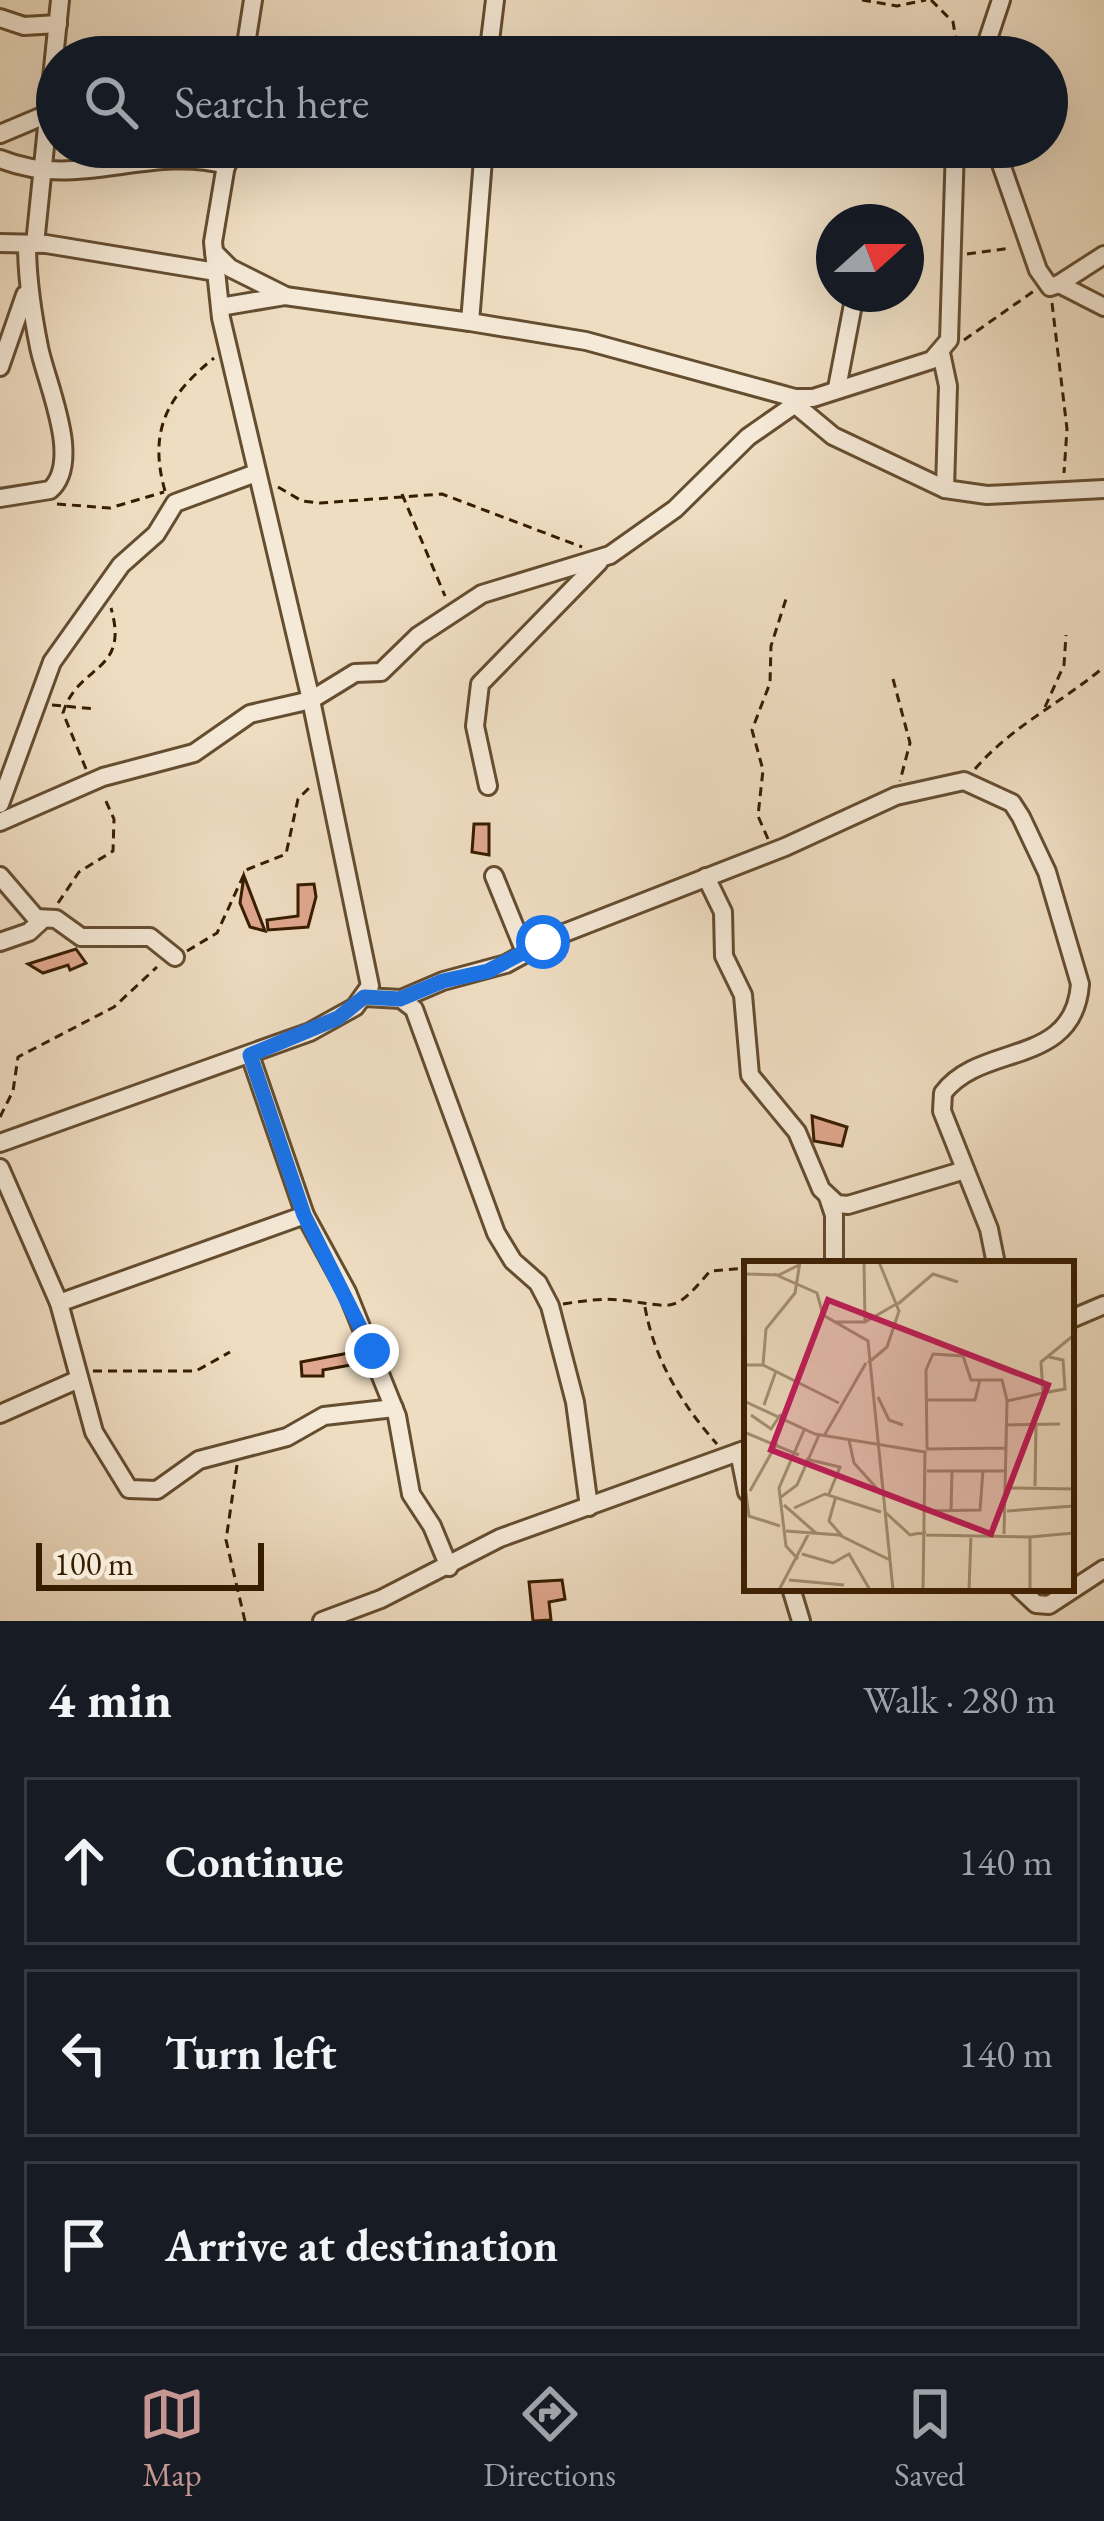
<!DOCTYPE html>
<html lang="en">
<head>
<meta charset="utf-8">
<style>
  :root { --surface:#171b24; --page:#242831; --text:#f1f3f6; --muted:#9ea1a6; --line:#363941; --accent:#c59692 }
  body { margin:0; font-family:"EB Garamond",serif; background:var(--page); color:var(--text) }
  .compass { position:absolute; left:816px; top:204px; width:108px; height:108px; border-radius:50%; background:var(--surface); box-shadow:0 12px 48px #0002; rotate:69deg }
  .scale { position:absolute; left:36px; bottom:30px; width:228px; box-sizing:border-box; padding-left:12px; border:6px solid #371d00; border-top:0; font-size:33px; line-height:42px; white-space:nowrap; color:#371d00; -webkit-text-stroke:9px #f5e9d7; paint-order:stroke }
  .stop { position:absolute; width:36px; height:36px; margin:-27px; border:9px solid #1a73e8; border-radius:50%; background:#fff }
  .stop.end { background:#1a73e8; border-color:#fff; box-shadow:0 3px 12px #0008 }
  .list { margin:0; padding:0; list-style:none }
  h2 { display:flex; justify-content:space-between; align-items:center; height:156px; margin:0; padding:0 48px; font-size:51px }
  h2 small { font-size:39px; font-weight:400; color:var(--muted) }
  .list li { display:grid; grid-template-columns:78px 1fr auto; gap:36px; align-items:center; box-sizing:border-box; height:168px; margin:0 24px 24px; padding:0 24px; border:3px solid var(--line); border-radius:0px }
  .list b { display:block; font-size:45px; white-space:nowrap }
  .list em { font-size:39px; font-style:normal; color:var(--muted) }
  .icon { flex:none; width:66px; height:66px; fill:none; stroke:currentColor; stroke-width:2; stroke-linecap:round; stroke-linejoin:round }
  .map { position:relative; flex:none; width:1104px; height:1621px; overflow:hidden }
  .search { position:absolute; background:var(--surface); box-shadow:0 12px 48px #0002; left:36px; right:36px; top:36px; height:132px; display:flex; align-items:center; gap:30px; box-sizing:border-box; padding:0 42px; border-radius:66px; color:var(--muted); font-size:45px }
  .sheet { height:732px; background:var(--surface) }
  nav { display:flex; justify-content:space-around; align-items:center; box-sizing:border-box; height:168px; border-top:3px solid var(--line); background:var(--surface); font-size:33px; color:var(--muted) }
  nav a { display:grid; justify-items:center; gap:6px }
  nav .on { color:var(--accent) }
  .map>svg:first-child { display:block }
  .building { fill:#e0a78e; stroke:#371d00; stroke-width:3 }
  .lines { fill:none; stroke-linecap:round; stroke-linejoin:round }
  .minor-casing { stroke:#654d30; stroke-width:22 }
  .path { stroke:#371d00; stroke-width:3; stroke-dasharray:9 6; stroke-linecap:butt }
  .minor { stroke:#f5e9d7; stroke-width:16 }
  .route { stroke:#1a73e8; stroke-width:15 }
  .inset-road { fill:none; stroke:#a59074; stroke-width:3 }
  .view { fill:#c2185b; fill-opacity:0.15; stroke:#c2185b; stroke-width:6 }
  .inset-edge { fill:none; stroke:#371d00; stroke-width:6 }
</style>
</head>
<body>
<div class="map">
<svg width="1104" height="1621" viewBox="0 0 1104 1621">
  <rect width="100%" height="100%" fill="#efddc2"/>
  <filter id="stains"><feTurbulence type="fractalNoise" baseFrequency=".00167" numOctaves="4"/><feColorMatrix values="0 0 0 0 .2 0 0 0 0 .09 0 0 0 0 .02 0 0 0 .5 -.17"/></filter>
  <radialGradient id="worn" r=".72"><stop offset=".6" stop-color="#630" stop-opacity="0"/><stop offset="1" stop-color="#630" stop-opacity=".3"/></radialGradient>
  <g class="building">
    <path d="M474 824H489V855L472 852Z"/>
    <path d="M244 876 265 931 250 927 240 903Z"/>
    <path d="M314 884 316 897 308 927 268 930 267 920 298 916V885Z"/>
    <path d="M76 949 86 963 70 970 68 965 43 973 28 964Z"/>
    <path d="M812 1116 847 1127 842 1146 814 1141Z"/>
    <path d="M354 1352 356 1364 323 1370V1376H302L301 1362Z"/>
    <path d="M562 1580 565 1599 549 1602 551 1620 533 1621 529 1582Z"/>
  </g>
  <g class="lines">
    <g class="minor-casing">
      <g id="minor">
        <path d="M0 18 24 26 58 24"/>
        <path d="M244 57 253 0"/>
        <path d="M488 57 495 0"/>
        <path d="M982 57 1001 0"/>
        <path d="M0 134 50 113"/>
        <path d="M995 147 1038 270 1050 287 1059 284 1104 307"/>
        <path d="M0 159C78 191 147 144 227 165"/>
        <path d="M0 243 46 244 216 272"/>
        <path d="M35 244 60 0"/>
        <path d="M214 252 230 268 284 295"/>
        <path d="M1059 284 1104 255"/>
        <path d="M220 307 285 296 470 322 586 341 795 398H813L932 360 949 340 955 147"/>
        <path d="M470 322 484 147"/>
        <path d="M941 353 948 386 945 489"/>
        <path d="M0 367 25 295"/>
        <path d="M837 388 855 294"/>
        <path d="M797 406 833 436 945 489 987 495 1104 489"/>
        <path d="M0 498 50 490C83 461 46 383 39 347 32 312 27 279 27 244"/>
        <path d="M488 786 475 726 480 684 599 562"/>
        <path d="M0 804 52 662 121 565 156 534 175 503 256 473"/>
        <path d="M0 822 103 777 194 753 250 714 311 700 355 673 381 672 418 636 482 594 610 555 675 509 748 437 804 398"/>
        <path d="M0 876 36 918 56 919 81 937H150L175 957"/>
        <path d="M494 876 525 952"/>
        <path d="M706 877 723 912 724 956 743 995 750 1075 797 1132 821 1189 837 1204 848 1205 965 1170"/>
        <path d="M0 942 29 932 42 920"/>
        <path d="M365 997 401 999 414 1009 496 1233 513 1261 538 1283 550 1306 575 1402 589 1507"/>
        <path d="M401 999 443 981 506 964 559 935 785 847 896 796 964 781 1012 803 1021 817 1047 872 1080 984C1074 1068 981 1042 943 1093L942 1111 989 1229 996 1264"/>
        <path d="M250 1055 305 1215 347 1292 397 1416 411 1494 432 1526 449 1567"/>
        <path d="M0 1143 310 1032 355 1007 370 986 311 700 221 318 213 242 229 147"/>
        <path d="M0 1168 59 1303 94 1432 129 1489 157 1490 199 1460 287 1437 324 1416 394 1408"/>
        <path d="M828 1197 834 1215V1264"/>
        <path d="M59 1303 305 1215"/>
        <path d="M1071 1319 1104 1305"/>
        <path d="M0 1414 79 1379"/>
        <path d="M739 1452 747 1492"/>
        <path d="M791 1588 801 1621"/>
        <path d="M1019 1588 1036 1604 1049 1605 1104 1569"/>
        <path d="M322 1621 381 1599 500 1538 747 1449"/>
      </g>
    </g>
    <g class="path">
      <path d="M862 0 897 6 926 0"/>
      <path d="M931 0 953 22 959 57"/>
      <path d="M775 147 828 158"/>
      <path d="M967 254 1011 248"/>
      <path d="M1052 303 1067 429 1064 473"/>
      <path d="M964 340 1034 291"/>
      <path d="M278 487 302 501 320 503 442 494 582 547"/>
      <path d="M165 491C148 431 167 396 214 358"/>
      <path d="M402 494 445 596"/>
      <path d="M57 504 110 508 164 492"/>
      <path d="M893 679 910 743 900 781"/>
      <path d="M52 705 96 709"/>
      <path d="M1045 707 1064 665 1066 635"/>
      <path d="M86 769 63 713C78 663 130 674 111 608"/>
      <path d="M975 769C1012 726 1061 703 1104 667"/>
      <path d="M768 839 758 816 763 770 752 730 770 683 771 646 786 599"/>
      <path d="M58 903 79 872 113 851 114 819 104 797"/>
      <path d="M187 951 217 933 246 870 286 854 298 799 310 787"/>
      <path d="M0 1117 13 1091 18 1057 114 1007 157 967"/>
      <path d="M785 1264 815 1260"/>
      <path d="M563 1304C583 1301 601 1298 621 1300 675 1306 672 1316 710 1271L747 1268"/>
      <path d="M645 1307C654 1359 682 1405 717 1444"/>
      <path d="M93 1371H196L230 1352"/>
      <path d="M237 1465 226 1540 245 1621"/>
    </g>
    <use href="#minor" class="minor"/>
  </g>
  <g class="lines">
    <path class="route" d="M372 1351 304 1215 250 1055 338 1018 364 997 400 999 443 981 488 971 543 942"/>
  </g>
  <g transform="translate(744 1261)">
    <rect width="330" height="330" fill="#efddc2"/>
    <path class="inset-road" d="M120 1 121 60M0 13 35 14 55 4M30 13 73 32 79 54 124 80 149 329M154 43 189 13 214 21M91 61H121L154 42M124 102 143 86 155 50 135 1M0 104H19L95 142M19 104 22 68 51 32 56 1M299 132 321 128 319 99 305 96M134 136 145 159 159 164M183 139H231L236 119M0 140 71 173 181 191 179 329M20 144 32 110M7 154 27 168 37 153M262 164 316 163M0 171 55 194M80 175 122 102M105 179 110 202 137 232M183 187 182 109 189 93 219 95 227 119H258L263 139M182 188 262 187M62 198 96 206 85 233M183 210H263M0 217 5 255 36 265M291 225 292 165M264 227 330 228M6 230 33 182M92 235 85 260 98 275M37 236 53 224 75 174M40 244 73 273M50 247 81 233 137 251M207 249 208 211M182 250 236 249 239 209M263 250 330 245M141 251 166 274 182 271M42 270 95 274 146 299M260 273 263 140 299 132 297 101 330 74M182 274 286 276V329M286 276 330 272M58 293 89 302 105 293 126 329M54 298 42 285 35 227 61 167M45 319 100 324M35 329 65 272M225 329 227 274"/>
    <path class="view" d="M84 39 304 124 247 273 27 189Z"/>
    <rect width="330" height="330" class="inset-edge"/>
  </g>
  <rect width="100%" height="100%" filter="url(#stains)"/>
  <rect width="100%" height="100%" fill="url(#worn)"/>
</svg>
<svg class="compass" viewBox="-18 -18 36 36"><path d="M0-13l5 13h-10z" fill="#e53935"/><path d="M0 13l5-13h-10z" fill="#9ea1a6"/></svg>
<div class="scale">100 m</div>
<div class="stop" style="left:543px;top:942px"></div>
<div class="stop end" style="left:372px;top:1351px"></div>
<div class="search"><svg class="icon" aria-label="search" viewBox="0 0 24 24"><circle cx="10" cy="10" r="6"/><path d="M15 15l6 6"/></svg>Search here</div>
</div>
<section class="sheet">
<h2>4 min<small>Walk · 280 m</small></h2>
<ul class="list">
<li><svg class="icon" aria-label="ahead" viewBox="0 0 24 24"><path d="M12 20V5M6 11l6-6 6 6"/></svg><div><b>Continue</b></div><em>140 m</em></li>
<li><svg class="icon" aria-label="left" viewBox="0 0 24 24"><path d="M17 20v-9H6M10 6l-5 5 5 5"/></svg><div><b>Turn left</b></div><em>140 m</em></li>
<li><svg class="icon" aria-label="arrive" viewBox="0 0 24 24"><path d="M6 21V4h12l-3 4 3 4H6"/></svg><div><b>Arrive at destination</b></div></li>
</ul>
</section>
<nav>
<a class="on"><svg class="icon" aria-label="map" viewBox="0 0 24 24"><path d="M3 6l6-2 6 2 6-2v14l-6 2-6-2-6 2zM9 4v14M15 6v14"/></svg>Map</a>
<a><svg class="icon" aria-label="directions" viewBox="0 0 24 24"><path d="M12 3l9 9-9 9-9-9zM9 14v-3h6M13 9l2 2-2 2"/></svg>Directions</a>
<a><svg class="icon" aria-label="saved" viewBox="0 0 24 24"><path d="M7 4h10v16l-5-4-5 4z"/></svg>Saved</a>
</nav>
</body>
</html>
